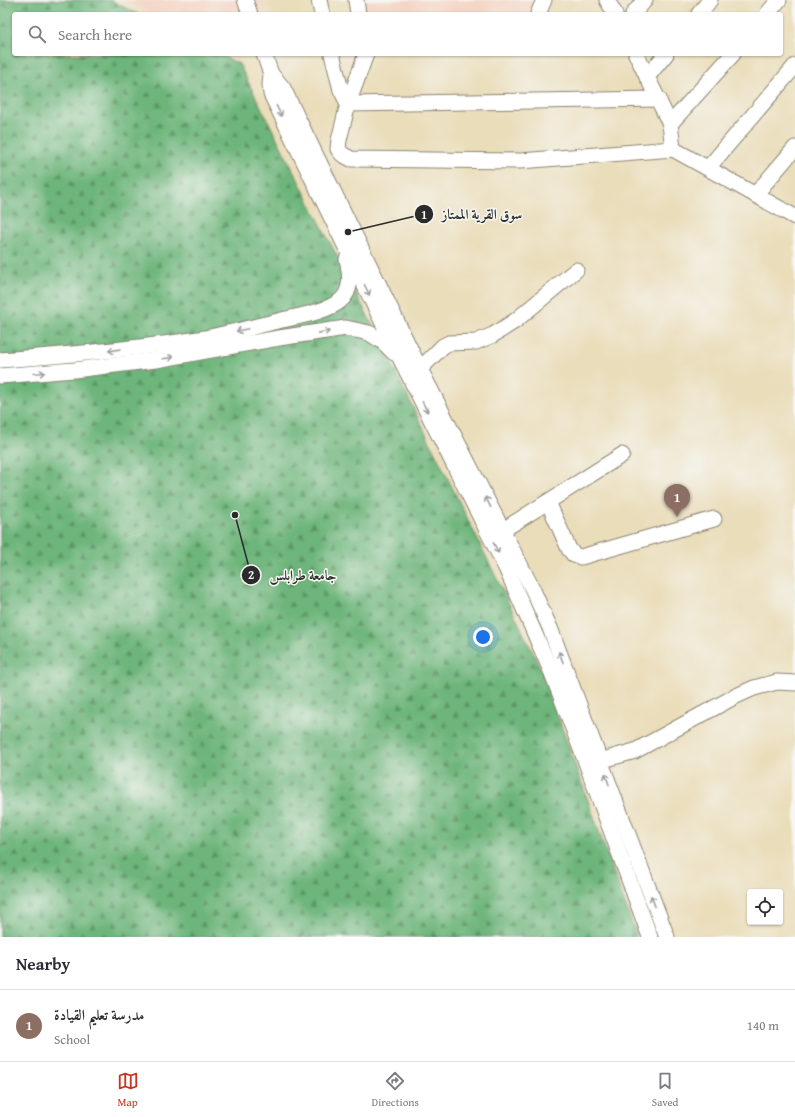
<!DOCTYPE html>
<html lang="en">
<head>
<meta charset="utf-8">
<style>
  :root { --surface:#fff; --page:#f7f7f7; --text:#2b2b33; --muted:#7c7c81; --line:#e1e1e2; --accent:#c8321e }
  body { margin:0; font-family:"Gentium Book Plus",Amiri,serif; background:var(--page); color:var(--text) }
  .controls { position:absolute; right:12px; bottom:12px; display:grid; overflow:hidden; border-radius:4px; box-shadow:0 1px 3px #0004 }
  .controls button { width:36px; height:36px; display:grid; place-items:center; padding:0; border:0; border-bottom:1px solid var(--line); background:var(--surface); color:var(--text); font:20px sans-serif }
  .you { position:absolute; left:483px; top:637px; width:14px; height:14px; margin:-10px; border:3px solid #fff; border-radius:50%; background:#1a73e8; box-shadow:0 0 0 6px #1a73e833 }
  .badge { display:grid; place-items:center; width:26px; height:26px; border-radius:50%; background:var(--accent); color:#fff; font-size:13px; font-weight:700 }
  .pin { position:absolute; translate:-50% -33px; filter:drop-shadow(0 1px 2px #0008) }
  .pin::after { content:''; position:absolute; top:21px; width:14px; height:12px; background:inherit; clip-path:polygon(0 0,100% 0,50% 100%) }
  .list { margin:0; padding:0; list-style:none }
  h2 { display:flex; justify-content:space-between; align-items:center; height:52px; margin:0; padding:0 16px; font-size:17px }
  h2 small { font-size:13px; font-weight:400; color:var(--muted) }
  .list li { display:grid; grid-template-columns:26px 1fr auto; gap:12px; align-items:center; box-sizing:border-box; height:72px; padding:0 16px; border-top:1px solid var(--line) }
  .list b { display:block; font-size:15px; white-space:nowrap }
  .list p { margin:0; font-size:13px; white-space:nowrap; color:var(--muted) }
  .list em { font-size:13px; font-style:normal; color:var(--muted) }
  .icon { flex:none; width:22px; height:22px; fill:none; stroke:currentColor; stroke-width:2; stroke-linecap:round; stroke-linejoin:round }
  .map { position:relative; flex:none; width:795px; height:937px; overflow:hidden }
  .search { position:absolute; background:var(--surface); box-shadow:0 1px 3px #0004; left:12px; right:12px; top:12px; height:44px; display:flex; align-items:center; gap:10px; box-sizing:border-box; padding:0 14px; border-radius:4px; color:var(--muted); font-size:15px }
  .sheet { height:124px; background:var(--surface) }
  nav { display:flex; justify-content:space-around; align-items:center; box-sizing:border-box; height:56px; border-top:1px solid var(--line); background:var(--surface); font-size:11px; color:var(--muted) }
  nav a { display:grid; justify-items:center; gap:2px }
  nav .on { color:var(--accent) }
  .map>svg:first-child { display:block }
  .built { fill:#f4d3c1 }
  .forest { fill:url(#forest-firs); stroke:#4c7052 }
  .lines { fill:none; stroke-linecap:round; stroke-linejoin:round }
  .minor-casing { stroke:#8a8472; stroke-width:17 }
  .minor { stroke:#fff; stroke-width:15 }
  .oneway { stroke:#a0a0a0 }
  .leader { fill:none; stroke:#2b2b2b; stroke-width:1.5 }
  .callout-dot { fill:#2b2b2b; stroke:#f6f6f2; stroke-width:1.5 }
  .mark-label { font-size:12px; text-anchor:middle; font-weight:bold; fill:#fff }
  .callout-label { font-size:14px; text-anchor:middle; font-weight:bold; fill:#2b2b2b; stroke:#f6f6f2; stroke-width:3; stroke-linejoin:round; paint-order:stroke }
</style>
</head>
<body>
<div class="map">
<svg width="795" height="937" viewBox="0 0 795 937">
  <defs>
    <pattern id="forest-firs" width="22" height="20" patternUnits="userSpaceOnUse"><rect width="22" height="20" fill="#6db57a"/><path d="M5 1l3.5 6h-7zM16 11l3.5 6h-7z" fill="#5a9364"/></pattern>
  </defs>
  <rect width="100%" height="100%" fill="#f6f6f2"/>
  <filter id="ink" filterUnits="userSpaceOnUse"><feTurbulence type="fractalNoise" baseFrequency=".025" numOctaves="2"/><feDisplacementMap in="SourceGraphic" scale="8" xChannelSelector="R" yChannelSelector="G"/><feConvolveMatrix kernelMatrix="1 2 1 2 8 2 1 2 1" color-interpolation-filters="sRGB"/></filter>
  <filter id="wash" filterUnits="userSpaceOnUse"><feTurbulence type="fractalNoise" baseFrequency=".012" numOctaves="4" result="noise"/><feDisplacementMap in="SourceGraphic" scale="16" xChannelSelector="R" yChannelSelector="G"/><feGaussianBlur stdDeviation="0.9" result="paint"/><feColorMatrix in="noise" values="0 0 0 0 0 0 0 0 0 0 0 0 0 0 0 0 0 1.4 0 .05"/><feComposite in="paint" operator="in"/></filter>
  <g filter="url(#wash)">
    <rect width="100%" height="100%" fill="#eaddba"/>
    <g class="built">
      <path d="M125 0H263L265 8 257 14H152Z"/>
      <path d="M360 0H535L529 14H362Z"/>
    </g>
    <path class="forest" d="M0 0H110L138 14H14V54H219L239 64 386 352 540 667 637 937H0Z"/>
  </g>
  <g filter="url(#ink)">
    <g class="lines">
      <g class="minor-casing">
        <g id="minor">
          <path d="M245 0 250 14"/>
          <path d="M319 0 322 14"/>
          <path d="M356 0 358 14"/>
          <path d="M607 0 615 14"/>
          <path d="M538 14 544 0"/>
          <path d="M633 14 645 0"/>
          <path d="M699 14 710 0"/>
          <path d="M767 14 779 0"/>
          <path d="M264 54 271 74 270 84 271 94 400 358 506 568 552 673 587 765 650 937"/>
          <path d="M332 54 341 90 348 104 659 99"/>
          <path d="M366 54 348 104 339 140 338 149 342 154 351 159 520 161 673 149 795 217"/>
          <path d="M636 54 670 124 673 149"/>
          <path d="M271 74 283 88 420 369 532 588 550 628 667 937"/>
          <path d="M647 77 666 54"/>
          <path d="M670 124 733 54"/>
          <path d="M708 168 795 66"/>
          <path d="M755 195 795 148"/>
          <path d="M0 360C69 355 138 349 205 338 231 333 257 326 282 320 299 316 326 312 340 301 353 291 350 273 347 259"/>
          <path d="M420 369 443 346 449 343 476 342 493 335 515 321 576 270"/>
          <path d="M0 376 74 370 156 360 279 338 346 328 369 333 382 341 394 353"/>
          <path d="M548 502 569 549 574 555 581 557 714 519"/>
          <path d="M503 530 622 455"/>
          <path d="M592 763 635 751 734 697 754 688 777 682 795 683"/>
        </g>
      </g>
      <use href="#minor" class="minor"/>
    </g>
    <defs><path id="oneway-shaft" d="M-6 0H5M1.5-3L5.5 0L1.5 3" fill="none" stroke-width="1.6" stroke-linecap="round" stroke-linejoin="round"/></defs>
    <g class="oneway">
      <use href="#oneway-shaft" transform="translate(279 111) rotate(64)"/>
      <use href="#oneway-shaft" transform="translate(367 290) rotate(64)"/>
      <use href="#oneway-shaft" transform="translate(242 330) rotate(168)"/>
      <use href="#oneway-shaft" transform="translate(324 332) rotate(-11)"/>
      <use href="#oneway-shaft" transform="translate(114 350) rotate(172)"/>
      <use href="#oneway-shaft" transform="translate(168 358) rotate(-10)"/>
      <use href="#oneway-shaft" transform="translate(39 373) rotate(-5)"/>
      <use href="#oneway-shaft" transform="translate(425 407) rotate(63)"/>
      <use href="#oneway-shaft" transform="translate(488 502) rotate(-117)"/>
      <use href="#oneway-shaft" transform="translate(496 548) rotate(63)"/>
      <use href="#oneway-shaft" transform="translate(561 657) rotate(-111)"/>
      <use href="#oneway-shaft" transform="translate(607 779) rotate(-110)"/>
      <use href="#oneway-shaft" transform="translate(653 901) rotate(-111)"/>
    </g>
  </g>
  <path class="leader" d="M348 232L424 214M235 515L251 575"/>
  <g class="callout-dot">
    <circle cx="348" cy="232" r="4"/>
    <circle cx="235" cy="515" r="4"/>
    <circle cx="424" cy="214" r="10"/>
    <circle cx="251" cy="575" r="10"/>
  </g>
  <g class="mark-label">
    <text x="424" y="219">1</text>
    <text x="251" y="579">2</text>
  </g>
  <g class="callout-label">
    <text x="482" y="219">سوق القرية الممتاز</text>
    <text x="303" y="580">جامعة طرابلس</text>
  </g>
</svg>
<div class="controls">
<button><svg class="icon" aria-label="locate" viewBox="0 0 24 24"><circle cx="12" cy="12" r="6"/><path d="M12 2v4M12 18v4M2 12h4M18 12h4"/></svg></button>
</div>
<div class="you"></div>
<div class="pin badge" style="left:677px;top:517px;background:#8d6e63">1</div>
<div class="search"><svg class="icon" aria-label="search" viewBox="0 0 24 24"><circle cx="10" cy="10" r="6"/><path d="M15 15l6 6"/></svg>Search here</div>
</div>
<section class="sheet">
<h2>Nearby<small></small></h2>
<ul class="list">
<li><span class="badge" style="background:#8d6e63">1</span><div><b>مدرسة تعليم القيادة</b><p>School</p></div><em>140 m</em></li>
</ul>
</section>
<nav>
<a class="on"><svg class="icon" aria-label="map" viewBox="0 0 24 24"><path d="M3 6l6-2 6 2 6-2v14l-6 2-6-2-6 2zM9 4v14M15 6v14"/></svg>Map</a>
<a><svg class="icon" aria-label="directions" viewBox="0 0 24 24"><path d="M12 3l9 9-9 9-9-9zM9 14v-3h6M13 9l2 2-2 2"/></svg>Directions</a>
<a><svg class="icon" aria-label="saved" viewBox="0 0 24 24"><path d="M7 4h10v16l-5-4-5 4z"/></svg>Saved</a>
</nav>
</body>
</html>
